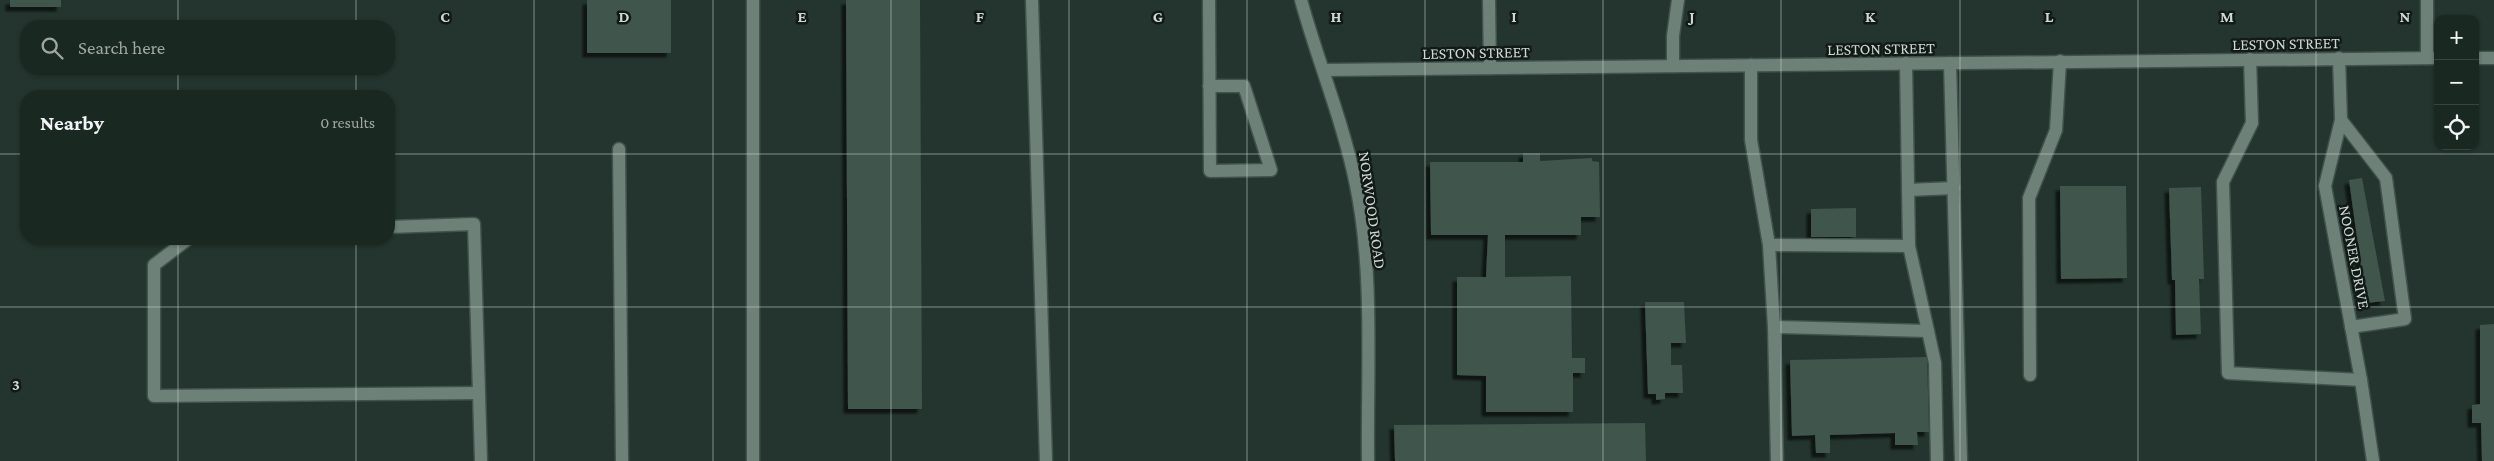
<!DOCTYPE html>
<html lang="en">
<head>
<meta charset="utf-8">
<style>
  :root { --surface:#1a2822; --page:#27342f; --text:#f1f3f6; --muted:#9fa6a5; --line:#384440 }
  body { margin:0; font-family:"Crimson Pro",serif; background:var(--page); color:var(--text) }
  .controls { position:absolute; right:15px; top:15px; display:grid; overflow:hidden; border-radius:10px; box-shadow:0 1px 4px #0004 }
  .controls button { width:45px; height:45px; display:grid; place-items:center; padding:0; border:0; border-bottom:1px solid var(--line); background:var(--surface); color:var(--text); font:25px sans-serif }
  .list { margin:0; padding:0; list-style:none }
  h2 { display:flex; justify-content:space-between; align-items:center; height:65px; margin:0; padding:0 20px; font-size:21px }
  h2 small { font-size:16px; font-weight:400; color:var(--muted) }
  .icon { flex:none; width:28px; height:28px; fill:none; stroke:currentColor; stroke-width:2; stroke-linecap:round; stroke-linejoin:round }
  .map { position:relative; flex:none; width:2494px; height:461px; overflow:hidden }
  .search { position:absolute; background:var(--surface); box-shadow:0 1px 4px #0004; left:20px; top:20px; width:375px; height:55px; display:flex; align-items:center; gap:12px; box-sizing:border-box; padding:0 18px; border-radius:20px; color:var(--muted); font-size:19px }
  .panel { position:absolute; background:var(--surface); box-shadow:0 1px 4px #0004; left:20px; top:90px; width:375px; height:155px; border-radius:20px }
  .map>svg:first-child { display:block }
  .building { fill:#41544c; filter:url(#shadow) }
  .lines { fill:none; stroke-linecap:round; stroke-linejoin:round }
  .lane-casing { stroke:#41514b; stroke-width:15 }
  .street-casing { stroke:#41514b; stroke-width:15 }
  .lane { stroke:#6d8179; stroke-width:12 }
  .street { stroke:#6d8179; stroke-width:12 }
  .grid { fill:none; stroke:#cdd8d3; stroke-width:1; stroke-opacity:0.55 }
  .labels { text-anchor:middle; stroke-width:5; stroke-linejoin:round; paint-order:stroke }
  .street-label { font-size:16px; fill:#cdd8d3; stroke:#121a17 }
  .grid-label { font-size:16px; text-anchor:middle; font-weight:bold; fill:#cdd8d3; stroke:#121a17; stroke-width:5; stroke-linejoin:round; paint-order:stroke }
</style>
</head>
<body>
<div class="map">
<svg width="2494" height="461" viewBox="0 0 2494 461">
  <defs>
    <filter id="shadow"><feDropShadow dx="-4.5" dy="4.5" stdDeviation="1" flood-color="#0009"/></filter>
  </defs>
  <rect width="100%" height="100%" fill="#23352e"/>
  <g class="building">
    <rect x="10" y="0" width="51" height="7"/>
    <rect x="587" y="0" width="84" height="53"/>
    <path d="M846 0H920L922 409H848Z"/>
    <path d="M1523 153H1540V161L1592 158V161L1599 162 1600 217H1581V235H1505V277L1571 276 1572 358H1585V373H1573V412H1486V376L1457 375V277H1486L1488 235H1431L1430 162H1523Z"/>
    <path d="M2362 178 2385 301 2366 303 2349 180Z"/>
    <path d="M2060 186H2126L2127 278 2061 279Z"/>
    <path d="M2201 187 2204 279H2199L2201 334 2176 335 2175 280H2172L2169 188Z"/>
    <path d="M1856 208V237H1811V209Z"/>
    <path d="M1645 302H1684L1686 343H1671V365H1682L1683 393H1665V399L1656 400V394H1648Z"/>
    <path d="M2494 324V461H2482L2481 423H2472V405L2480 404V325Z"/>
    <path d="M1927 357 1929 432H1917L1918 445H1895V433L1830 435V453H1816L1815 435 1792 436 1790 360Z"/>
    <path d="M1645 423 1646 461H1395L1394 425Z"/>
  </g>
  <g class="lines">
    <g class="lane-casing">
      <g id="lane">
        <path d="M1032 0 1046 461"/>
        <path d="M1209 0 1210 171 1271 170 1244 86H1209"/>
        <path d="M1489 0 1490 68"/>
        <path d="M2339 58 2341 120 2325 186 2361 380 2373 461"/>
        <path d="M2427 58V0"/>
        <path d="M2250 59 2252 123 2223 182 2228 373 2361 380"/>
        <path d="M1950 63 1961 461"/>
        <path d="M1751 65V140L1769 245 1774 327 1928 331 1909 246 1906 63"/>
        <path d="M1673 66V36L1678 0"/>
        <path d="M2341 120 2386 178 2405 319 2351 327"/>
        <path d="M619 149 622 461"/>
        <path d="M1908 190 1954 188"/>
        <path d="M389 227 474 224 481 461"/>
        <path d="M188 239 154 265V396L479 393"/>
        <path d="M1769 245 1909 246"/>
        <path d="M1774 327 1777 461"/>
        <path d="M1928 331 1935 363 1937 461"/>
        <path d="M2030 375 2029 198 2056 130 2060 61"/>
        <path d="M753 461V0"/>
      </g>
    </g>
    <g class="street-casing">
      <g id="street">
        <path d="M1301 0C1318 62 1343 121 1356 185 1374 271 1367 372 1368 461"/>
        <path d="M2475 58H2494"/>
        <path d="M1325 70 2438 58"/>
      </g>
    </g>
    <use href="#lane" class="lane"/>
    <use href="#street" class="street"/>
  </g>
  <path class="grid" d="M178 0V26M356 0V26M534 0V461M713 0V461M891 0V461M1069 0V461M1247 0V461M1425 0V461M1603 0V461M1781 0V461M1960 0V461M2138 0V461M2316 0V461M178 69V96M356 69V96M0 154H26M389 154H2494M178 239V461M356 239V461M0 307H2494"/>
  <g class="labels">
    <g class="street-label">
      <text transform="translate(2286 43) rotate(-1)" y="6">LESTON STREET</text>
      <text transform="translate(1881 48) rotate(-1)" y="6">LESTON STREET</text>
      <text transform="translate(1476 52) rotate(-1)" y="6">LESTON STREET</text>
      <text transform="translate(1373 210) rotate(82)" y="6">NORWOOD ROAD</text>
      <text transform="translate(2355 257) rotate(79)" y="6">NOONER DRIVE</text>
    </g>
  </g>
  <g class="grid-label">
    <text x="445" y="22">C</text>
    <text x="624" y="22">D</text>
    <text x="802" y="22">E</text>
    <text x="980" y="22">F</text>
    <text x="1158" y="22">G</text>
    <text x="1336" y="22">H</text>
    <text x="1514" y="22">I</text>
    <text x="1692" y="22">J</text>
    <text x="1870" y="22">K</text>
    <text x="2049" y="22">L</text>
    <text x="2227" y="22">M</text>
    <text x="2405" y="22">N</text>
    <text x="16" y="390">3</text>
  </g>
</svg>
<div class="controls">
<button>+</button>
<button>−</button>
<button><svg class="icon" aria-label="locate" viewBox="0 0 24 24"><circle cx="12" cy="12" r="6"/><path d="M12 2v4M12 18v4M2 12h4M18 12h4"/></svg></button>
</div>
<div class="search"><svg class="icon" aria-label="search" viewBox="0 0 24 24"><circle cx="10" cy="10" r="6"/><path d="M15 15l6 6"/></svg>Search here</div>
<section class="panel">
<h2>Nearby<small>0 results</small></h2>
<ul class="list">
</ul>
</section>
</div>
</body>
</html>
